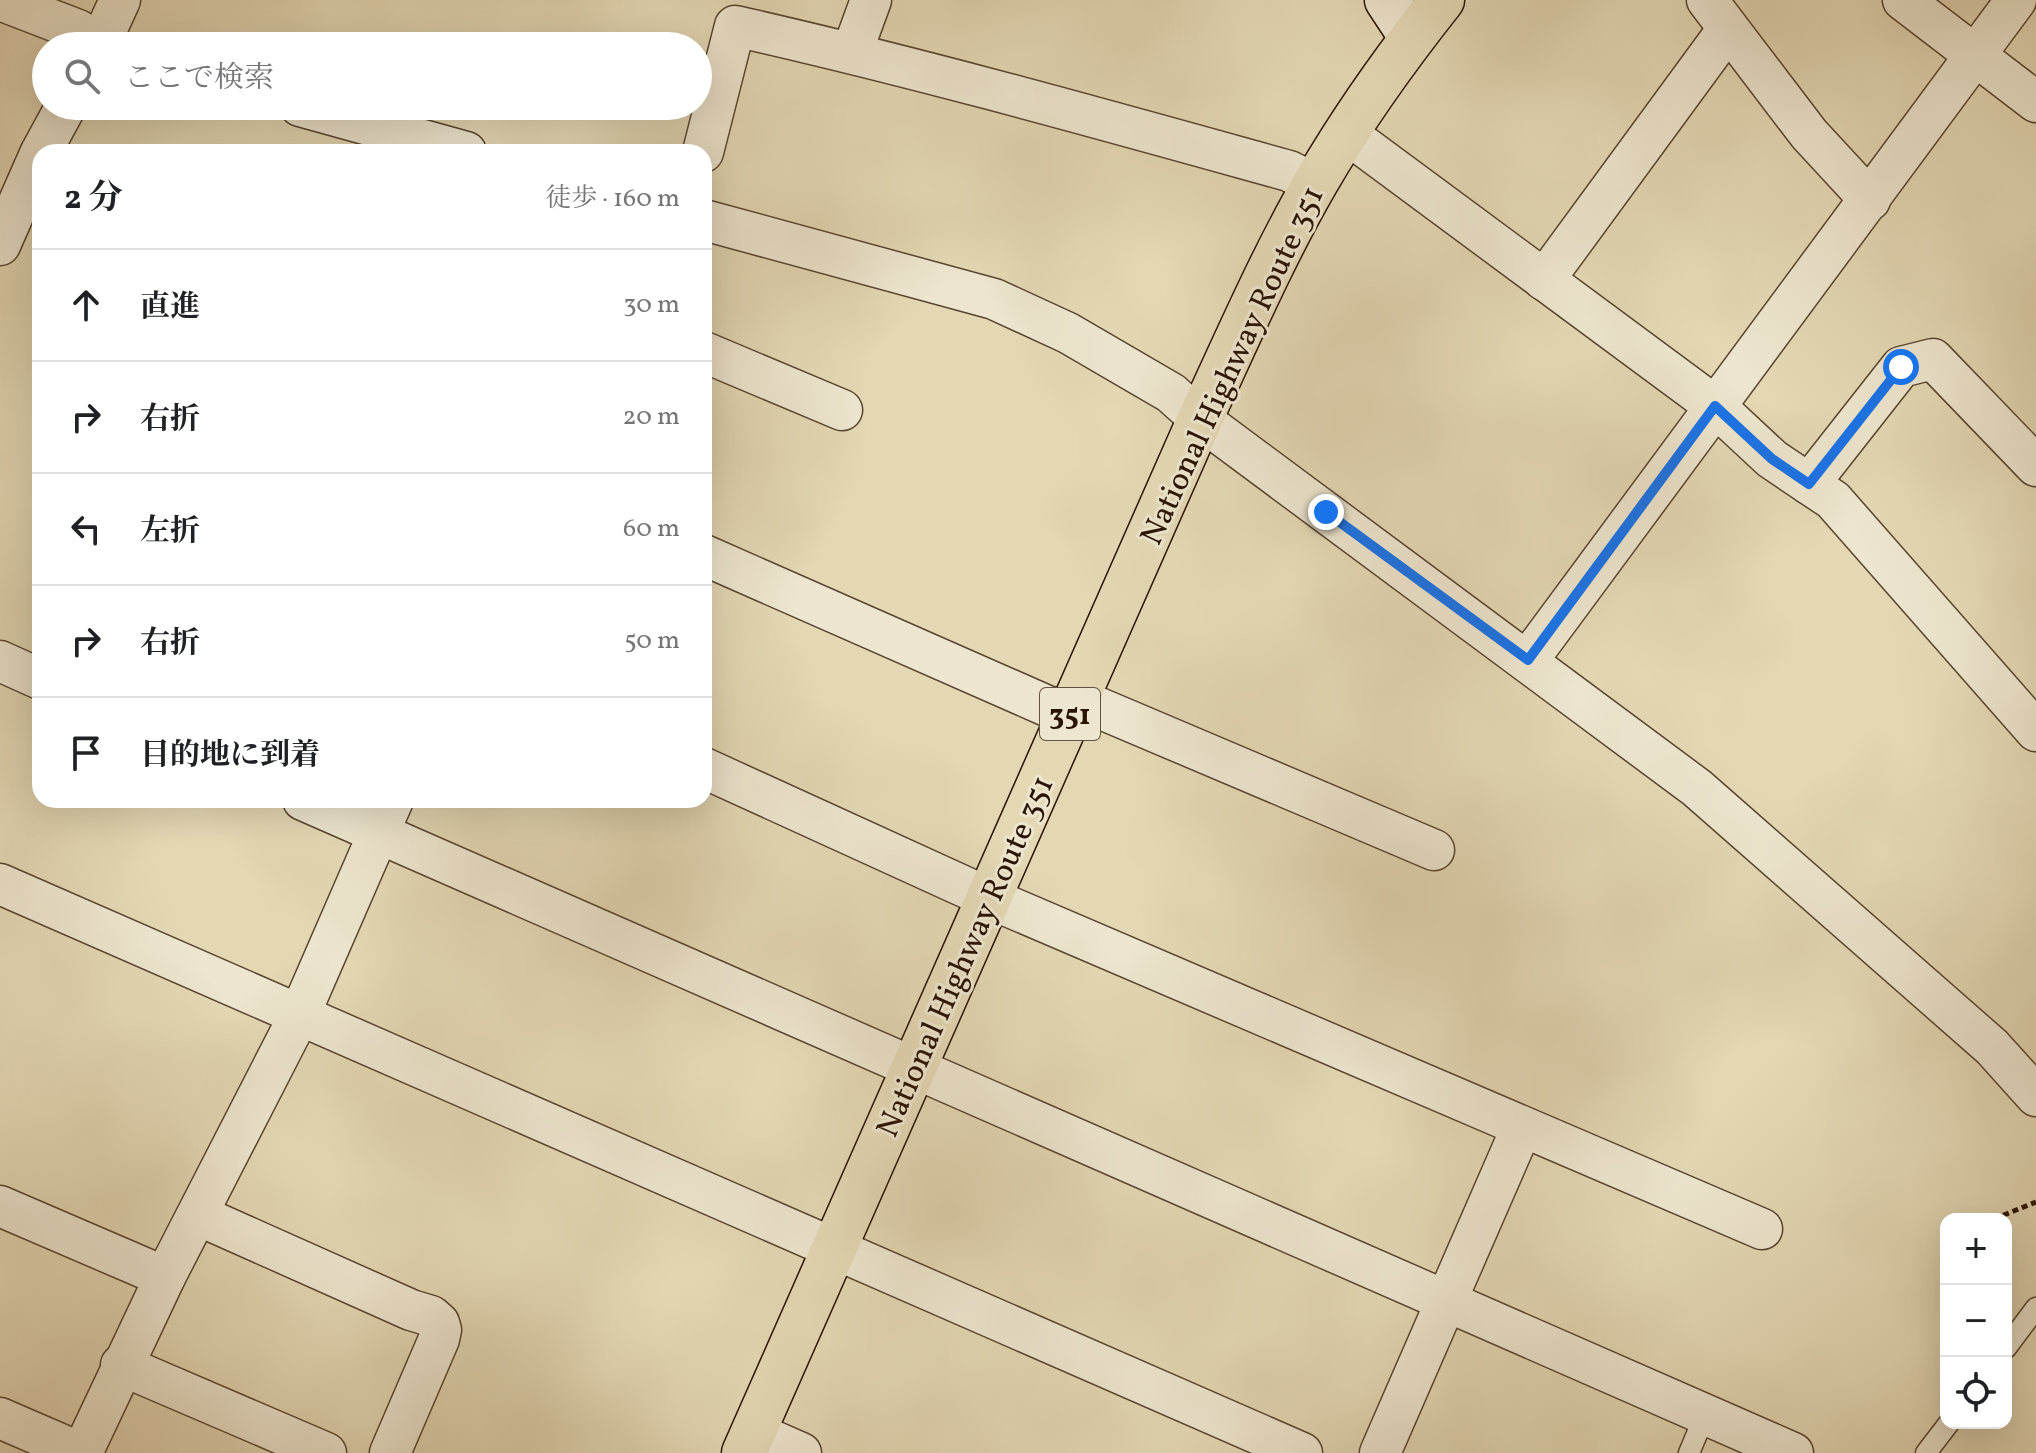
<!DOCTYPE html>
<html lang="ja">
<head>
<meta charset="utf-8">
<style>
  :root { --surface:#fff; --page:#f6f6f6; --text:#202124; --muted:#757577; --line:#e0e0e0 }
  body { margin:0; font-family:Vollkorn,"Noto Serif JP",serif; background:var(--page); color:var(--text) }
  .controls { position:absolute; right:24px; bottom:24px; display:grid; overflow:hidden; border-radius:16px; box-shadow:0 8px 32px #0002 }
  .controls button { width:72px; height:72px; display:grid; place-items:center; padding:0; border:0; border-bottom:2px solid var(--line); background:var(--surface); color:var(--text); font:40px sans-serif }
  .stop { position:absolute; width:24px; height:24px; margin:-18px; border:6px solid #1a73e8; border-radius:50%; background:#fff }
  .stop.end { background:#1a73e8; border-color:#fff; box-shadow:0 2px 8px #0008 }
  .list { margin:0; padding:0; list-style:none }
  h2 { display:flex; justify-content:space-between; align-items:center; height:104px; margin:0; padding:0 32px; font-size:34px }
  h2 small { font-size:26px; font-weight:400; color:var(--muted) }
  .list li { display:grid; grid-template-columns:52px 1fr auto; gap:24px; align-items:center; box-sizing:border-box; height:112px; padding:0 32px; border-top:2px solid var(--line) }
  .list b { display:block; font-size:30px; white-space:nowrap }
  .list em { font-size:26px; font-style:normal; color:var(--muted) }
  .icon { flex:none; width:44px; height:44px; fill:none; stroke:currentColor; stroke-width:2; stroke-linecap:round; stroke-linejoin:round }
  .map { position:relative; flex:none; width:2036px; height:1453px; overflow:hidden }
  .search { position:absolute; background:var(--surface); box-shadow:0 8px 32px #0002; left:32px; top:32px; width:680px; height:88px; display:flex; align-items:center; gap:20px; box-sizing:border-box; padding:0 28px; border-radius:44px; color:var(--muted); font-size:30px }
  .panel { position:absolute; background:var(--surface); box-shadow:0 8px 32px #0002; left:32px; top:144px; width:680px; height:664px; border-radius:24px }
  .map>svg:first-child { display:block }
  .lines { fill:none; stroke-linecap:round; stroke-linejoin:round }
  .lane-casing { stroke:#58452f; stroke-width:23 }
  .street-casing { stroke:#58452f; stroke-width:43 }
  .secondary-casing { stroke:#291403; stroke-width:47 }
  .highway-casing { stroke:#291403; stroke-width:47 }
  .path { stroke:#291403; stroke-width:5; stroke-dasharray:6 4; stroke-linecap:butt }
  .lane { stroke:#ede5ce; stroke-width:20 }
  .street { stroke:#ede5ce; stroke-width:40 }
  .secondary { stroke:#ede5ce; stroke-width:44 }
  .highway { stroke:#e3d7b4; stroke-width:44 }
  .route { stroke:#1a73e8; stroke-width:10 }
  .labels { text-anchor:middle; stroke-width:6; stroke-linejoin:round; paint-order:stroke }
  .shield { fill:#ede5ce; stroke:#645340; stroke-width:2 }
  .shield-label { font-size:30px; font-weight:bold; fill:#291403 }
  .street-label { font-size:32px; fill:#291403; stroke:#ede5ce }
</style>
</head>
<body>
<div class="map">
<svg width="2036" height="1453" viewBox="0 0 2036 1453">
  <rect width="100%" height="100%" fill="#e3d7b4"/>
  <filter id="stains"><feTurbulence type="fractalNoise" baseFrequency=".0025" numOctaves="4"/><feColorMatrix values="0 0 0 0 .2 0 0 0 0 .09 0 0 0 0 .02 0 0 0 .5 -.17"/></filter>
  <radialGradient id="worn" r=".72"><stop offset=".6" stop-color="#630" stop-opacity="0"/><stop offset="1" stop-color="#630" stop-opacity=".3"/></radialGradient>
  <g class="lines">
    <g class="lane-casing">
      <g id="lane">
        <path d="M2006 1348 2036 1308"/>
        <path d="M1689 1453 1705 1415"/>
        <path d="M1926 1453 1949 1423"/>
      </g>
    </g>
    <g class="street-casing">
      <g id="street">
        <path d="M0 0 78 30 104 46"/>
        <path d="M1707 0 1809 134 1870 200"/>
        <path d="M1903 0 2036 102"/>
        <path d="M99 46 120 0"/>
        <path d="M852 52 871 0"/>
        <path d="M300 106 466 152"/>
        <path d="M1346 133 1715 406 1772 459 1833 500 2036 731"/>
        <path d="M41 152 66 106"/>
        <path d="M703 152 735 26C921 68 1105 120 1289 171L1315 184"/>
        <path d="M704 220 994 299 1068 333 1171 393 1200 419 1697 788 1992 1047 2036 1096"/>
        <path d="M0 245 40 154"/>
        <path d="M1544 280 1728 29"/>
        <path d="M704 352 842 410"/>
        <path d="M1809 484 1901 367 1933 359 2036 466"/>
        <path d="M704 555 1047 706 1071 713 1092 705 1434 850"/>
        <path d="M1528 660 2016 0"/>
        <path d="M0 661 40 679"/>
        <path d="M704 768 989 898 1762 1229"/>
        <path d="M303 800 1793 1453"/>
        <path d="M0 884 1302 1453"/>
        <path d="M0 1206 165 1277"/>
        <path d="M198 1215 411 1310 431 1316 439 1323 441 1330 439 1339 390 1453"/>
        <path d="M121 1365 326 1453"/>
        <path d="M0 1418 81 1453"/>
        <path d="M753 1432 801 1453"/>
        <path d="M82 1453 165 1277 299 1016 393 800"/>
        <path d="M1380 1453 1522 1127"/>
      </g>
    </g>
    <g class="secondary-casing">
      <path id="secondary" d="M1387 0 1412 38"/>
    </g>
    <g class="highway-casing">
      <path id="highway" d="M744 1453 1200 419C1237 340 1272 258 1316 182 1353 118 1396 58 1442 0"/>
    </g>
    <path class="path" d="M1994 1219 2036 1202"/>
    <use href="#lane" class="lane"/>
    <use href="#street" class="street"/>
    <use href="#secondary" class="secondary"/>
    <use href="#highway" class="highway"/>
  </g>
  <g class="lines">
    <path class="route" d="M1326 512 1528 660 1715 406 1772 459 1809 484 1901 367"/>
  </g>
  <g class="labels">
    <rect class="shield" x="1040" y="688" width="60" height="52" rx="6"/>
    <g class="shield-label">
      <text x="1070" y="724">351</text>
    </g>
    <g class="street-label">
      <text transform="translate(1231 365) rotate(-65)" y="11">National Highway Route 351</text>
      <text transform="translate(964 956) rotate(-66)" y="11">National Highway Route 351</text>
    </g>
  </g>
  <rect width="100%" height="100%" filter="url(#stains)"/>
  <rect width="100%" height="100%" fill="url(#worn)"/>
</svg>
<div class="controls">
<button>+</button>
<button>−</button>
<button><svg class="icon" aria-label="locate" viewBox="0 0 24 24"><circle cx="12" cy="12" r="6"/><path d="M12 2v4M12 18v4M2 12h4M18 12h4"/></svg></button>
</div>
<div class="stop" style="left:1901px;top:367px"></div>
<div class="stop end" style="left:1326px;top:512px"></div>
<div class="search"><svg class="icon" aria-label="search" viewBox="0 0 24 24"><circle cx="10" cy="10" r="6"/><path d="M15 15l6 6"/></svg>ここで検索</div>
<section class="panel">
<h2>2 分<small>徒歩 · 160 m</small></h2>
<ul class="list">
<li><svg class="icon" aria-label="ahead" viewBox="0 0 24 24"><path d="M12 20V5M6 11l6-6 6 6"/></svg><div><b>直進</b></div><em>30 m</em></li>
<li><svg class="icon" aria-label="right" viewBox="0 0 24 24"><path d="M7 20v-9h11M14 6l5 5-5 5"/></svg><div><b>右折</b></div><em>20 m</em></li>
<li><svg class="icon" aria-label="left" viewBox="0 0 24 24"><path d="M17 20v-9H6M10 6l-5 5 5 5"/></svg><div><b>左折</b></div><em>60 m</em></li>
<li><svg class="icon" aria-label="right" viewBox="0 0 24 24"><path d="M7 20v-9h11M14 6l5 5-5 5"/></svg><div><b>右折</b></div><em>50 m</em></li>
<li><svg class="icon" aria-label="arrive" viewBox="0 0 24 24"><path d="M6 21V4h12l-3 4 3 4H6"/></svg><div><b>目的地に到着</b></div></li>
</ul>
</section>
</div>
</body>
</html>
